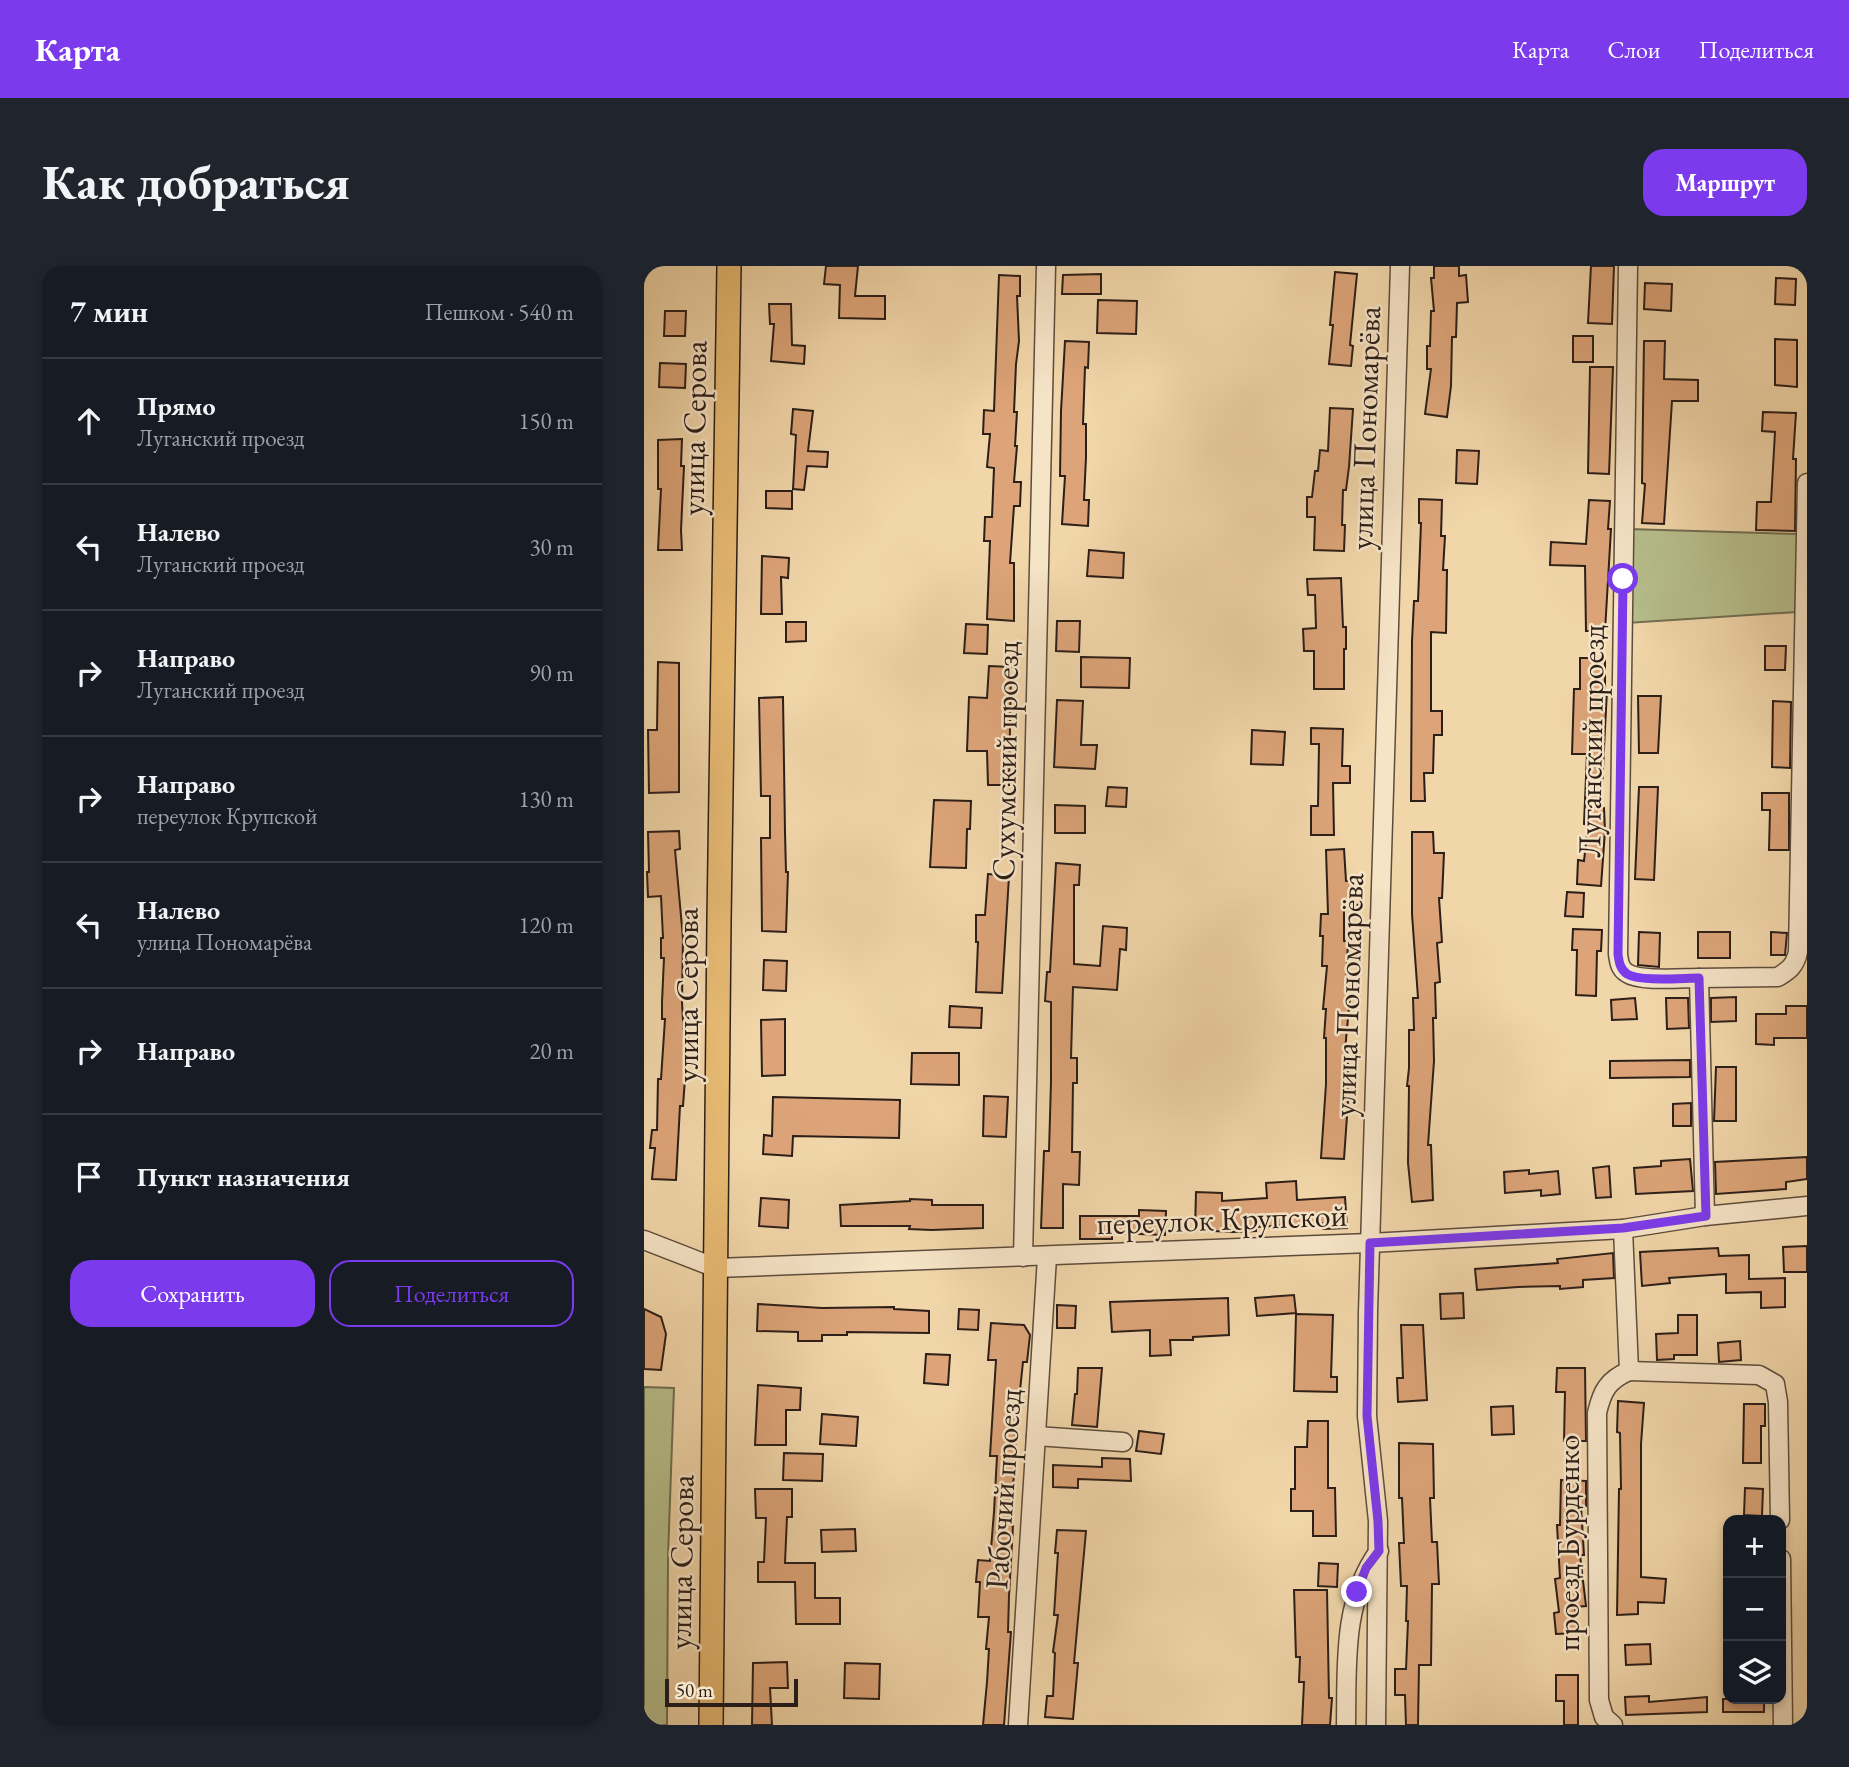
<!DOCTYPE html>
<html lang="ru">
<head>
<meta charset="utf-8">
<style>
  :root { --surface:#171b24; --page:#20242c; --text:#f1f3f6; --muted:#9ea1a6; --line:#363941; --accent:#7c3aed }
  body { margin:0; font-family:"EB Garamond",serif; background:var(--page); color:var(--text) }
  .controls { position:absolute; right:21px; bottom:21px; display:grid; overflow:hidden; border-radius:14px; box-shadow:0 4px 10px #0003 }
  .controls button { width:63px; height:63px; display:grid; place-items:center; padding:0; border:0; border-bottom:2px solid var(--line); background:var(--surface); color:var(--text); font:35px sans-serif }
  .scale { position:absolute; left:21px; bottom:18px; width:133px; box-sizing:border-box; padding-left:7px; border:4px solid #2c1e18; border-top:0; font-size:19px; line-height:24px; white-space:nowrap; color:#2c1e18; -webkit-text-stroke:5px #f6e4c7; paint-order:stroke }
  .stop { position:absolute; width:21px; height:21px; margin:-16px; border:5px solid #7c3aed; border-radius:50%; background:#fff }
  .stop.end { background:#7c3aed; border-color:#fff; box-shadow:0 2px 7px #0008 }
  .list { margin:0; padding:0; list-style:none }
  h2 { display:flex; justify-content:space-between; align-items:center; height:91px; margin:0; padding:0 28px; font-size:30px }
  h2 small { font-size:23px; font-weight:400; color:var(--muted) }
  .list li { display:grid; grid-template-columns:46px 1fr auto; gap:21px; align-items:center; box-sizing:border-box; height:126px; padding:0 28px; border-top:2px solid var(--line) }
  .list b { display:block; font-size:26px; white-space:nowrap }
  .list p { margin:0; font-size:23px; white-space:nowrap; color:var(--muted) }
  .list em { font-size:23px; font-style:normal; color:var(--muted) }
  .actions { display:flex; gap:14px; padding:21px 28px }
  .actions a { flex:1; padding:16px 0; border:2px solid var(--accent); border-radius:21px; text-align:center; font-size:24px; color:var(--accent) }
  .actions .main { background:var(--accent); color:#fff }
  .icon { flex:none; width:38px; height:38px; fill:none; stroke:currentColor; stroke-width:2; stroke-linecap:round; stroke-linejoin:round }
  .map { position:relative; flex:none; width:1163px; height:1459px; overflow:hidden; border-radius:21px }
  header { display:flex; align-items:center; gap:42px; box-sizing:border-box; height:98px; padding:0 35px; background:var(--accent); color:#fff }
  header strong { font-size:33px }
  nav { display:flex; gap:38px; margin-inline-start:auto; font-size:24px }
  .intro { display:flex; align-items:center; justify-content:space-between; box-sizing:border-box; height:168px; padding:0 42px }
  h1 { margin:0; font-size:49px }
  .button { padding:18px 32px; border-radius:21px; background:var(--accent); color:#fff; font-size:24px; font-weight:700 }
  main { display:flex; gap:42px; padding:0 42px }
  aside { flex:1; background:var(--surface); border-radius:21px; box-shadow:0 4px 10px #0003 }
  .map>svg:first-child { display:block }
  .green { fill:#b6be8b; stroke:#716e52; stroke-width:2 }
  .building { fill:#dca478; stroke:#2c1e18; stroke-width:2 }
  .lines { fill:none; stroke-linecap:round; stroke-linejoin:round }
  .minor-casing { stroke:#5d4c3c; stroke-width:21 }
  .major-casing { stroke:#2c1e18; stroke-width:26 }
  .minor { stroke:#f6e4c7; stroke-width:18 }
  .major { stroke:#e8bb74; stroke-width:23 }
  .route { stroke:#7c3aed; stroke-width:9 }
  .labels { text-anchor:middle; stroke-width:5; stroke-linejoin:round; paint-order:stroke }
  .street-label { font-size:32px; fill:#2c1e18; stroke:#f6e4c7 }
</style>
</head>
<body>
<header>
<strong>Карта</strong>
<nav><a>Карта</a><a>Слои</a><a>Поделиться</a></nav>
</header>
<div class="intro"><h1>Как добраться</h1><a class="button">Маршрут</a></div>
<main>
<aside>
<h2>7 мин<small>Пешком · 540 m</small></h2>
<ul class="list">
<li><svg class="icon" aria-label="ahead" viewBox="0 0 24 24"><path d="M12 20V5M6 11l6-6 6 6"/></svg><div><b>Прямо</b><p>Луганский проезд</p></div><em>150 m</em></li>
<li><svg class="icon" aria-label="left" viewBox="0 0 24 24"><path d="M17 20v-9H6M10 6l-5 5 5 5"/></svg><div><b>Налево</b><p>Луганский проезд</p></div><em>30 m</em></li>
<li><svg class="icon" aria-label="right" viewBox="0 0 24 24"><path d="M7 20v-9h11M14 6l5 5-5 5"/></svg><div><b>Направо</b><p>Луганский проезд</p></div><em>90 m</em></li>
<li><svg class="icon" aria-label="right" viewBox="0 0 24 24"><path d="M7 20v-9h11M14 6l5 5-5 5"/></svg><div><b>Направо</b><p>переулок Крупской</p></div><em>130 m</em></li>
<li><svg class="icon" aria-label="left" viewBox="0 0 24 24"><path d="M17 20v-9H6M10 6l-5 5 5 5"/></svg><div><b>Налево</b><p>улица Пономарёва</p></div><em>120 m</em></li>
<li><svg class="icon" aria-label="right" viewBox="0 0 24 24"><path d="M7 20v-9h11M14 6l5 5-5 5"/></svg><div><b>Направо</b></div><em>20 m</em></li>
<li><svg class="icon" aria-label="arrive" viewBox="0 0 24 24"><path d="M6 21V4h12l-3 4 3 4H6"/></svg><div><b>Пункт назначения</b></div></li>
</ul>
<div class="actions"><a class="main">Сохранить</a><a>Поделиться</a></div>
</aside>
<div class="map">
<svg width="1163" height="1459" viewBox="0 0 1163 1459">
  <rect width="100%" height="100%" fill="#f1d6a9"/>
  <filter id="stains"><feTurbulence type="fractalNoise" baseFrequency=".00286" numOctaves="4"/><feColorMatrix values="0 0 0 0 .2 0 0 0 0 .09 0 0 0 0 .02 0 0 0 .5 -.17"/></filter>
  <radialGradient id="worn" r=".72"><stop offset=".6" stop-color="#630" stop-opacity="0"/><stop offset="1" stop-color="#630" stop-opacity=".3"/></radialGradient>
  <g class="green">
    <path d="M984 263 1153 268V346L983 357Z"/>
    <path d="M0 1121 30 1122 24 1290 23 1459H0Z"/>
  </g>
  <g class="building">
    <path d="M182 0H214L211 30H241V53L195 52 196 19 180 18Z"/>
    <path d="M790 0H815V10L822 9 824 36 813 37 812 71H808L807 120 803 151 781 148 787 103H783V80H786L787 45H790L787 12H790Z"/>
    <path d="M947 0H970L968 58 944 57Z"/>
    <path d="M691 6 713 8 706 79 709 80 707 100 685 98 689 59H686Z"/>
    <path d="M457 8V28H418L419 9Z"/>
    <path d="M355 9 376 10V30H373L375 75 372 98 370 146H373L371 180H373L370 216H377L376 240H370L366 297H370V355L343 353 346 275H340L341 251H348L350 202 343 201 346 168H339L340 144 350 145Z"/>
    <path d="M1132 12 1152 13 1151 39 1131 38Z"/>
    <path d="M1001 17 1028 18 1027 45 1000 43Z"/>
    <path d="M454 34 493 35 492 68 453 67Z"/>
    <path d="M125 38H147L148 79 161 80 160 98 127 95 130 58H126Z"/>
    <path d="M21 45H42L41 70H20Z"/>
    <rect x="929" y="70" width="20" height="26"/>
    <path d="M1131 73 1153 74V121L1131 119Z"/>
    <path d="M421 75 445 76 444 102 441 101 439 158H442V191L440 234H445L444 260 418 258 421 210H416L417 145Z"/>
    <path d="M1000 75H1021L1020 113 1054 114V135H1028L1020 258 998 257 1001 218 998 217Z"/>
    <path d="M16 97 42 98 41 122 15 121Z"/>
    <path d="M946 101H969L965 208 944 207Z"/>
    <path d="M686 142 709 143 705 201 702 224H699L698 259H701L700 285 670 284 671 251H663V231H668L671 205H674L676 184 684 185Z"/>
    <path d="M149 143 169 145 164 185 184 186 183 201 163 200 160 224 149 223 152 169 147 168Z"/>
    <path d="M1119 146 1152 147 1149 193H1152L1151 265 1112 264 1113 236H1127L1131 166 1118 165Z"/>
    <path d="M38 173 37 200H40L37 264 38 284H14L17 223H14V174Z"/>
    <path d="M813 184 835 185 833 218 812 217Z"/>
    <path d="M122 225H148V243L122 242Z"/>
    <path d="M775 233 798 234 797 270H801L799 304H803L802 367 787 366V445H798V469H790L789 507H780L781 535H767L768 375 770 335H774L777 257H775Z"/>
    <path d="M945 234 966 235 964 263H967L961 365H942L941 300 906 299 907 276 942 278Z"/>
    <path d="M445 284 480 287 479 312 443 310Z"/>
    <path d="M118 290 145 292 144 312 137 311 138 348H117Z"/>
    <path d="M697 312 699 361H702V383H700V423H670V385H660L659 363 672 362 671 329H664L663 313Z"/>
    <path d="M413 355H436L435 386 412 385Z"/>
    <path d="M142 356H162V375L142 376Z"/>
    <path d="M322 358 344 359 343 388 320 387Z"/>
    <path d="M1121 380H1142L1141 404H1121Z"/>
    <path d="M437 391 486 392 485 422 437 421Z"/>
    <path d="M936 392H961V424H963L957 541 960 542 961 565 957 620 933 618 934 594 940 595 944 559 940 558 943 488H928L930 423H936Z"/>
    <path d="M14 396 35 397V526L5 527 4 464H13Z"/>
    <path d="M345 400 367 401 365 519H344L343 485H323L325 431 343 432Z"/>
    <path d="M994 430H1017L1014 487H995Z"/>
    <path d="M139 431 141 566 142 606H144L142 666 118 665 117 572H126V530H117L115 432Z"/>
    <path d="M413 434 439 435 437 479H453L451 503 410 501Z"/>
    <path d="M1129 435 1147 436 1146 502 1128 501Z"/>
    <path d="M667 462 699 463 698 500H706V517H689L690 569H667V540H674L675 478H667Z"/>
    <path d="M608 464 641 466 639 499 607 498Z"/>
    <path d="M464 521 483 522 482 541 462 540Z"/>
    <path d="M995 521H1014L1010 614 991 613Z"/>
    <path d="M1118 527H1145V584H1125L1126 544H1118Z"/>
    <path d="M290 534 327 535 326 563H323L322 602 286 601Z"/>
    <path d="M411 539 441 540V567H411Z"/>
    <path d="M35 565 36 583 31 584 39 672 38 736 40 772H44L39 840H36L32 914 8 913 11 882H6L8 864H13L14 813H17L21 753H18V736L20 692H17V672H19L17 630 4 631 3 606H5L4 566Z"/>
    <path d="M768 566H789L790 587H800L798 632H795L798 676 793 677 796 716 791 717 792 752H789L790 795 784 879H787L789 934 768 936 764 897 765 820H763L765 802V764H770L769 732H774L768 648Z"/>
    <path d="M700 583 702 615 715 614V639H700V675L704 676 702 720H707L700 795H704V836L700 893 677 892 682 818V772H680L682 743H679L683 700H678L679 670H676L677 648H684L682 584Z"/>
    <path d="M412 597 436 599 435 619H430V698L456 700 459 660 483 662 482 684 476 683 473 724 429 721 427 792H433V817H429L428 886H436L435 919 419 918V962H397L400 885H405L407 816V736L401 735 403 706H406Z"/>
    <path d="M344 608 365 610 358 727 332 726 334 676H332V649H341Z"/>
    <path d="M923 626 940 627 939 651 921 650Z"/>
    <path d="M929 663 958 664 957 685H953L952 730 932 729 933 684H928Z"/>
    <path d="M995 666 1016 667 1015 701 994 699Z"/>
    <rect x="1054" y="666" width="32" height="26"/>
    <path d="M1127 666 1143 667 1141 689H1127Z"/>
    <path d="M120 694 143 695 142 725 119 724Z"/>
    <path d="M1092 731V755L1067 756V732Z"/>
    <path d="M991 732 993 753 968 754 967 734Z"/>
    <path d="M1022 732H1044L1045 762 1023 763Z"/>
    <path d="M306 740 338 742 337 762 305 761Z"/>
    <path d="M1142 740H1163V772H1130V779L1112 778V748H1142Z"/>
    <path d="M141 753V809L118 810 117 754Z"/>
    <path d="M268 787H315V819L267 818Z"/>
    <path d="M1046 794V811L966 812V795Z"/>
    <path d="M1072 801H1092V855H1070Z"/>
    <path d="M340 830 364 831 362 871 339 870Z"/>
    <path d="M129 831 256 834 255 872 149 870 148 890 119 888 120 869 128 870Z"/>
    <path d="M1047 837V860H1029V838Z"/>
    <path d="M1163 891V913L1142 916V923L1072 928 1071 896Z"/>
    <path d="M1046 893 1049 925 992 928 990 902 1017 900V895Z"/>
    <path d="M965 900 967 931 952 932 949 902Z"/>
    <path d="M885 904V908L914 905 916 928 897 930V924L861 927 860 906Z"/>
    <path d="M652 915 653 934 701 931 703 962 679 963 678 957 612 961V965L589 966 551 964 552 926 578 927V935L623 932 622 917Z"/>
    <path d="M117 932 145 934 144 962 115 960Z"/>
    <path d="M266 933 288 934V939H339V962L288 964 265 963 266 960H197L196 939 266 935Z"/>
    <path d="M495 944 522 945 521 969 468 967V973H436V950H495Z"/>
    <path d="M1163 980V1006H1140L1139 981Z"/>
    <path d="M1074 982 1075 990 1105 989V1013L1141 1012V1041L1117 1042V1026L1082 1027V1008L1025 1012 1026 1017 998 1020 996 986Z"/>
    <path d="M969 987 970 1012 939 1014V1021L916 1023V1020L874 1021 833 1024 831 1003 914 997 913 993Z"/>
    <path d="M819 1027 820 1052 797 1053 796 1028Z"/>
    <path d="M650 1029 652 1047 613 1050 611 1032Z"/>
    <path d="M584 1032 585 1069 549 1071V1074H526L527 1089 506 1090V1064L468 1066 466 1036Z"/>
    <path d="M114 1038 178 1042 250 1041V1043L285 1045V1067L203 1066V1069H178V1075H154V1066L113 1065Z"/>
    <path d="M413 1039 432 1040 431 1062H413Z"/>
    <path d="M0 1043 17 1051 22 1068 17 1104 0 1103Z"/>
    <path d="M315 1043 335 1044 334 1064 314 1063Z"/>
    <path d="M652 1048 689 1049 687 1111H693V1126L650 1125Z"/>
    <path d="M1034 1049H1053V1089H1030V1093L1013 1094 1012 1068 1034 1067Z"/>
    <path d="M347 1057 380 1059 386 1069 383 1096H379L371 1172 372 1194 368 1226V1260H369L365 1330 364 1366H367L360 1459H339L343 1416 345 1383H342L345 1351H334L336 1316H332L334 1294 346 1295 350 1246 353 1190H346L352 1094H344Z"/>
    <path d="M757 1059H779L783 1134 754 1136 753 1112H759Z"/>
    <path d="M1096 1075 1097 1094 1075 1096 1074 1077Z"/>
    <path d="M282 1088 306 1089 304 1119 280 1117Z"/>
    <path d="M434 1102H458L453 1161 428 1159 431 1128H433Z"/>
    <path d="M913 1102H941L942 1175H920L921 1126H912Z"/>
    <path d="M114 1119 157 1122 156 1144H142V1179H111Z"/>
    <path d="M974 1135 1000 1137 997 1178V1311L1022 1313 1020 1337 994 1336V1348L973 1349 975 1223H977L976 1167 973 1166Z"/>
    <path d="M1100 1138H1121V1160H1117V1197H1099Z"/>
    <path d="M869 1140 870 1168 848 1169 847 1141Z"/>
    <path d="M178 1148 214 1151 212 1180 176 1178Z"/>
    <path d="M664 1155H684V1222H691L692 1270H669V1245H647V1223H651V1181H663Z"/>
    <path d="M495 1165 520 1168 517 1188 492 1185Z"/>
    <path d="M755 1177 789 1178 790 1232H786L788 1276H793L795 1318H788L787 1399H775L774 1459H762L761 1429H751V1403H762L764 1355H762L763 1320H757L755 1277H760L758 1232H755Z"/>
    <path d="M140 1187 179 1188 178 1215 139 1214Z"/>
    <path d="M458 1192 486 1193 487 1215 434 1213V1222L409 1221V1199L458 1201Z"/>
    <path d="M917 1214 942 1215V1240H937L940 1289H936L942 1340 931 1341 933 1367 912 1368 910 1347 915 1346 911 1313 916 1312 913 1259H916Z"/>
    <path d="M1101 1222 1119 1223 1118 1250 1100 1249Z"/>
    <path d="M111 1223H148V1251H143L141 1297H171V1332H196V1358H152L151 1316H114V1296H120L122 1252H112Z"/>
    <path d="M211 1263 212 1285 178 1286 177 1264Z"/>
    <path d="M413 1264 442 1265 430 1397H434L429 1453 401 1451 403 1430H409L411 1387 409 1386 414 1349H410L414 1287H411Z"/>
    <path d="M675 1297 694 1298 693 1321 674 1320Z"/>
    <path d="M650 1324H683L685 1432H688L686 1459H658L660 1416H655L656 1391H652Z"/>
    <path d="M1006 1378 1007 1398 982 1399 981 1379Z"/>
    <path d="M143 1396 144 1422H126L128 1459H108L109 1397Z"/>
    <path d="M201 1397 236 1398 235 1433 200 1432Z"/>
    <path d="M912 1409H934V1459H920V1435H912Z"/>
    <path d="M1005 1430V1436L1063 1431V1446L982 1449 981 1431Z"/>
    <rect x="1079" y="1433" width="41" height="13"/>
  </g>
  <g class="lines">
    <g class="minor-casing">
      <g id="minor">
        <path d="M984 0 974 688C975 696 976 703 983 707 996 716 1038 712 1055 712L1061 950"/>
        <path d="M1055 712 1134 711C1145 704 1151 700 1154 686L1163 217"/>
        <path d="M0 974 72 1002 726 977 979 963 1061 950 1163 940"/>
        <path d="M379 991 402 0"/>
        <path d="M985 1105 1115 1109 1131 1118 1134 1136 1136 1254"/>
        <path d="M392 1170 479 1176"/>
        <path d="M1137 1293 1139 1459"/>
        <path d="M374 1459 403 991"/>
        <path d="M702 1459C703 1400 698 1335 735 1285"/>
        <path d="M732 1459 734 1255 723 1150 724 1046 756 0"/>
        <path d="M969 1459 960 1451 955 1434 953 1147C958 1125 964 1114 985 1105L979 963"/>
      </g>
    </g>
    <g class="major-casing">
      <path id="major" d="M67 1459 75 655 85 0"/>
    </g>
    <use href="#minor" class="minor"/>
    <use href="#major" class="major"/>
  </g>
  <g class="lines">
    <path class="route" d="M713 1326 722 1302 735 1285 734 1255 723 1150 726 977 979 962 1062 950 1055 712C1038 712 996 716 983 708 976 703 975 696 974 688L979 313"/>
  </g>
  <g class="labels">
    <g class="street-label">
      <text transform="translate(50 162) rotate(-89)" y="11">улица Серова</text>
      <text transform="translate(721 162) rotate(-88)" y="11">улица Пономарёва</text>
      <text transform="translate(947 475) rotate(-89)" y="11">Луганский проезд</text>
      <text transform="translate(361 495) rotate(-89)" y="11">Сухумский проезд</text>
      <text transform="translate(43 729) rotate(-90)" y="11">улица Серова</text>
      <text transform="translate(704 729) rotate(-88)" y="11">улица Пономарёва</text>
      <text transform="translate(578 953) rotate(-2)" y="11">переулок Крупской</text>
      <text transform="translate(359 1223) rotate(-86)" y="11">Рабочий проезд</text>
      <text transform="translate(924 1277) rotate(-90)" y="11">проезд Бурденко</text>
      <text transform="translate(37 1296) rotate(-89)" y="11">улица Серова</text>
    </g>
  </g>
  <rect width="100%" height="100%" filter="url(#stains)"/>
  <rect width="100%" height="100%" fill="url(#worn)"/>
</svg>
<div class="controls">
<button>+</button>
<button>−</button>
<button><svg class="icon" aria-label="layers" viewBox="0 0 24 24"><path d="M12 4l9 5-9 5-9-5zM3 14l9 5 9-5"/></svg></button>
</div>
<div class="scale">50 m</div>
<div class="stop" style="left:979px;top:313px"></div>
<div class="stop end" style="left:713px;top:1326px"></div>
</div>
</main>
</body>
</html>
